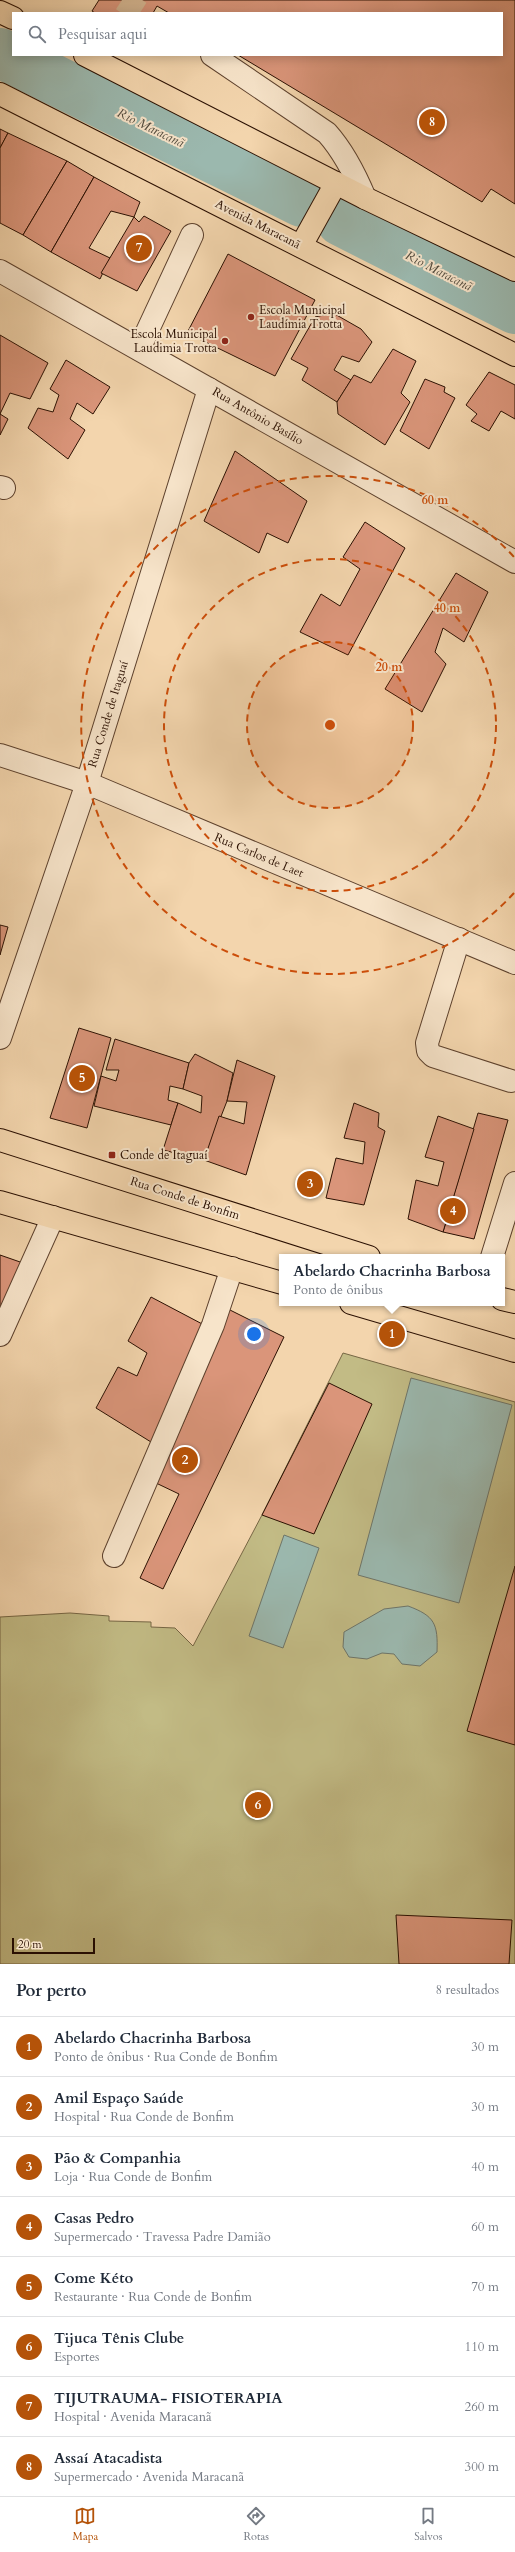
<!DOCTYPE html>
<html lang="pt">
<head>
<meta charset="utf-8">
<style>
  :root { --surface:#fff; --page:#f2f2f3; --text:#1f2937; --muted:#747a83; --line:#e0e1e3; --accent:#b45309 }
  body { margin:0; font-family:Cardo,serif; background:var(--page); color:var(--text) }
  .scale { position:absolute; left:12px; bottom:10px; width:83px; box-sizing:border-box; padding-left:4px; border:2px solid #2b1002; border-top:0; font-size:11px; line-height:14px; white-space:nowrap; color:#2b1002; -webkit-text-stroke:3px #f7e4ca; paint-order:stroke }
  .you { position:absolute; left:254px; top:1334px; width:14px; height:14px; margin:-10px; border:3px solid #fff; border-radius:50%; background:#1a73e8; box-shadow:0 0 0 6px #1a73e833 }
  .badge { display:grid; place-items:center; width:26px; height:26px; border-radius:50%; background:var(--accent); color:#fff; font-size:13px; font-weight:700 }
  .pin { position:absolute; translate:-50% -50%; border:2px solid #fff; box-shadow:0 1px 4px #0006 }
  .popup { position:absolute; left:279px; top:1254px; width:226px; height:52px; box-sizing:border-box; display:grid; place-content:center; border-radius:0px; background:var(--surface); filter:drop-shadow(0 1px 3px #0005); font-size:13px; white-space:nowrap; color:var(--muted) }
  .popup b { font-size:15px; color:var(--text) }
  .popup::after { content:''; position:absolute; left:50%; top:100%; margin-left:-8px; border:8px solid transparent; border-top-color:var(--surface) }
  .list { margin:0; padding:0; list-style:none }
  h2 { display:flex; justify-content:space-between; align-items:center; height:52px; margin:0; padding:0 16px; font-size:17px }
  h2 small { font-size:13px; font-weight:400; color:var(--muted) }
  .list li { display:grid; grid-template-columns:26px 1fr auto; gap:12px; align-items:center; box-sizing:border-box; height:60px; padding:0 16px; border-top:1px solid var(--line) }
  .list b { display:block; font-size:15px; white-space:nowrap }
  .list p { margin:0; font-size:13px; white-space:nowrap; color:var(--muted) }
  .list em { font-size:13px; font-style:normal; color:var(--muted) }
  .icon { flex:none; width:22px; height:22px; fill:none; stroke:currentColor; stroke-width:2; stroke-linecap:round; stroke-linejoin:round }
  .map { position:relative; flex:none; width:515px; height:1964px; overflow:hidden }
  .search { position:absolute; background:var(--surface); box-shadow:0 2px 10px #0003; left:12px; right:12px; top:12px; height:44px; display:flex; align-items:center; gap:10px; box-sizing:border-box; padding:0 14px; border-radius:0px; color:var(--muted); font-size:15px }
  .sheet { height:532px; background:var(--surface) }
  nav { display:flex; justify-content:space-around; align-items:center; box-sizing:border-box; height:56px; border-top:1px solid var(--line); background:var(--surface); font-size:11px; color:var(--muted) }
  nav a { display:grid; justify-items:center; gap:2px }
  nav .on { color:var(--accent) }
  .map>svg:first-child { display:block }
  .green { fill:#c2bb85; stroke:#766644 }
  .water { fill:#9bb8ae; stroke:#6e7569 }
  .lines { fill:none; stroke-linecap:round; stroke-linejoin:round }
  .river { stroke:#9bb8ae; stroke-width:50 }
  .building { fill:#da957a; stroke:#2b1002 }
  .minor-tunnel { stroke:#d5b793; stroke-width:22; stroke-dasharray:22 11; stroke-linecap:butt }
  .minor-casing { stroke:#5d412d; stroke-width:24 }
  .major-casing { stroke:#2b1002; stroke-width:24 }
  .minor { stroke:#f7e4ca; stroke-width:22 }
  .major { stroke:#f3d5ad; stroke-width:22 }
  .ring { fill:none; stroke:#cc4e0a; stroke-width:2; stroke-dasharray:7 5 }
  .poi-dot { fill:#8f2418; stroke:#f7e4ca; stroke-width:1.5 }
  .labels { text-anchor:middle; stroke-width:4; stroke-linejoin:round; paint-order:stroke }
  .street-label { font-size:12px; fill:#2b1002; stroke:#f7e4ca }
  .poi-label { font-size:12px; fill:#2b1002; stroke:#f7e4ca; text-anchor:start }
  .water-label { font-size:13px; font-style:italic; fill:#524b3e; stroke:#f7e4ca }
  .centre { fill:#cc4e0a; stroke:#f7e4ca; stroke-width:2 }
  .ring-label { font-size:12px; text-anchor:middle; font-weight:bold; fill:#cc4e0a; stroke:#f7e4ca; stroke-width:4; stroke-linejoin:round; paint-order:stroke }
</style>
</head>
<body>
<div class="map">
<svg width="515" height="1964" viewBox="0 0 515 1964">
  <rect width="100%" height="100%" fill="#f3d5ad"/>
  <filter id="stains"><feTurbulence type="fractalNoise" baseFrequency=".005" numOctaves="4"/><feColorMatrix values="0 0 0 0 .2 0 0 0 0 .09 0 0 0 0 .02 0 0 0 .5 -.17"/></filter>
  <radialGradient id="worn" r=".72"><stop offset=".6" stop-color="#630" stop-opacity="0"/><stop offset="1" stop-color="#630" stop-opacity=".3"/></radialGradient>
  <path class="green" d="M343 1353 515 1402V1964H0V1617L70 1613 109 1616V1621L151 1622V1627L175 1628 193 1646 262 1515Z"/>
  <g class="water">
    <path d="M411 1378 512 1405 459 1603 358 1575Z"/>
    <path d="M284 1535 319 1548 283 1648 249 1636Z"/>
    <path d="M408 1606C435 1616 438 1624 437 1652L420 1666 402 1664 394 1654 382 1653 367 1659 349 1657 343 1647 344 1632 384 1609Z"/>
  </g>
  <g class="lines">
    <g class="river">
      <path d="M0 53 302 202"/>
      <path d="M341 221 515 309"/>
    </g>
  </g>
  <g class="building">
    <path d="M99 0H515V204L491 189 482 202 238 55H502V13H169L157 6 153 13H95L92 11Z"/>
    <path d="M0 129 8 133 0 148Z"/>
    <path d="M8 133 67 161 23 235 0 223V148Z"/>
    <path d="M67 161 94 177 51 252 23 235Z"/>
    <path d="M94 177 140 202 134 217 111 211 89 248 110 258 100 279 51 252Z"/>
    <path d="M144 216 171 231 137 291 101 273 134 217 139 222Z"/>
    <path d="M228 254 315 300 275 376 187 333Z"/>
    <path d="M333 313 361 329 372 342 359 362 342 356 334 370 351 380 337 402 302 380 308 368 291 359 315 317Z"/>
    <path d="M0 335 48 363 30 399 10 393 0 414Z"/>
    <path d="M393 349 416 361 401 393 410 402 385 445 338 414 337 402 354 375 371 383Z"/>
    <path d="M66 360 110 387 93 414 77 403 70 419 85 430 68 459 28 428 38 408 53 412 59 395 50 389Z"/>
    <path d="M489 372 515 385V419L501 411 489 431 471 421 477 414 466 405Z"/>
    <path d="M425 379 445 387 444 392 455 398 429 449 400 431Z"/>
    <path d="M0 414 8 419 0 435Z"/>
    <path d="M235 451 307 501 288 543 267 533 259 553 204 521Z"/>
    <path d="M365 522 405 548 348 655 300 632 321 594 340 606 360 569 343 557Z"/>
    <path d="M456 573 488 592 464 642 443 628 435 652 446 664 422 712 385 689Z"/>
    <path d="M0 925 8 927 0 955Z"/>
    <path d="M79 1028 111 1038 87 1128 50 1118Z"/>
    <path d="M115 1039 189 1063 183 1089 170 1086 168 1100 178 1103 171 1125 94 1106 101 1076 116 1081 119 1070H106Z"/>
    <path d="M195 1054 233 1073 227 1101 204 1160 163 1150 178 1103 201 1113 202 1096 183 1089 189 1063Z"/>
    <path d="M237 1060 275 1076 246 1175 204 1160 219 1116 244 1124 247 1102 227 1101Z"/>
    <path d="M354 1103 379 1113 378 1127 385 1131 364 1205 326 1198 336 1158 363 1164 365 1142 344 1138Z"/>
    <path d="M478 1113 508 1120 474 1239 443 1232Z"/>
    <path d="M438 1116 474 1129 443 1232 408 1219 416 1180 438 1186 444 1162 425 1157Z"/>
    <path d="M0 1255 23 1263 0 1316Z"/>
    <path d="M151 1297 206 1326 151 1442 96 1408 118 1367 137 1376 147 1353 128 1341Z"/>
    <path d="M228 1309 284 1337 163 1589 140 1578 179 1494 156 1483 189 1410 184 1406Z"/>
    <path d="M329 1383 372 1404 314 1534 262 1515Z"/>
    <path d="M515 1566V1745L467 1731Z"/>
    <path d="M396 1915 512 1920 509 1964H399Z"/>
  </g>
  <g class="lines">
    <path class="minor-tunnel" d="M122 0 142 13"/>
    <g class="minor-casing">
      <g id="minor">
        <path d="M212 55 327 133C344 152 355 174 365 198"/>
        <path d="M0 271 515 562"/>
        <path d="M139 349 192 235"/>
        <path d="M0 487 4 488"/>
        <path d="M0 755 87 783 515 963"/>
        <path d="M459 939 427 1043 428 1051 433 1056 511 1081"/>
        <path d="M0 1038 87 783 209 389"/>
        <path d="M492 1257 515 1183"/>
        <path d="M0 1335 53 1217"/>
        <path d="M114 1556 213 1325 232 1268"/>
      </g>
    </g>
    <g class="major-casing">
      <g id="major">
        <path d="M0 12 13 18"/>
        <path d="M85 55 365 198 515 270"/>
        <path d="M0 94 515 355"/>
        <path d="M301 246 336 183"/>
        <path d="M0 1140 369 1257"/>
        <path d="M0 1202 282 1283"/>
        <path d="M502 1299 515 1302"/>
        <path d="M351 1303 515 1351"/>
      </g>
    </g>
    <use href="#minor" class="minor"/>
    <use href="#major" class="major"/>
  </g>
  <circle cx="330" cy="725" r="83" fill="#cc4e0a" fill-opacity=".12"/>
  <g class="ring">
    <circle cx="330" cy="725" r="83"/>
    <circle cx="330" cy="725" r="166"/>
    <path d="M514 893A249 249 0 1 1 514 557"/>
  </g>
  <g class="poi-dot">
    <circle cx="251" cy="317" r="4"/>
    <circle cx="225" cy="341" r="4"/>
    <rect x="108" y="1151" width="8" height="8" rx="2"/>
  </g>
  <g class="labels">
    <g class="street-label">
      <text transform="translate(258 224) rotate(27)" y="4">Avenida Maracanã</text>
      <text transform="translate(258 416) rotate(30)" y="4">Rua Antônio Basílio</text>
      <text transform="translate(108 714) rotate(-73)" y="4">Rua Conde de Itaguaí</text>
      <text transform="translate(259 855) rotate(23)" y="4">Rua Carlos de Laet</text>
      <text transform="translate(185 1198) rotate(18)" y="4">Rua Conde de Bonfim</text>
    </g>
    <g class="poi-label">
      <text x="259" y="314">Escola Municipal<tspan x="259" dy="14">Laudímia Trotta</tspan></text>
      <text x="217" y="338" text-anchor="end">Escola Municipal<tspan x="217" dy="14">Laudimia Trotta</tspan></text>
      <text x="120" y="1159">Conde de Itaguaí</text>
    </g>
    <g class="water-label">
      <text transform="translate(151 127) rotate(26)" y="5">Rio Maracanã</text>
      <text transform="translate(439 270) rotate(27)" y="5">Rio Maracanã</text>
    </g>
  </g>
  <circle cx="330" cy="725" r="6" class="centre"/>
  <g class="ring-label">
    <text x="435" y="504">60 m</text>
    <text x="447" y="612">40 m</text>
    <text x="389" y="671">20 m</text>
  </g>
  <rect width="100%" height="100%" filter="url(#stains)"/>
  <rect width="100%" height="100%" fill="url(#worn)"/>
</svg>
<div class="scale">20 m</div>
<div class="you"></div>
<div class="pin badge" style="left:392px;top:1334px">1</div>
<div class="popup"><b>Abelardo Chacrinha Barbosa</b>Ponto de ônibus</div>
<div class="pin badge" style="left:185px;top:1460px">2</div>
<div class="pin badge" style="left:310px;top:1184px">3</div>
<div class="pin badge" style="left:453px;top:1211px">4</div>
<div class="pin badge" style="left:82px;top:1078px">5</div>
<div class="pin badge" style="left:258px;top:1805px">6</div>
<div class="pin badge" style="left:139px;top:248px">7</div>
<div class="pin badge" style="left:432px;top:122px">8</div>
<div class="search"><svg class="icon" aria-label="search" viewBox="0 0 24 24"><circle cx="10" cy="10" r="6"/><path d="M15 15l6 6"/></svg>Pesquisar aqui</div>
</div>
<section class="sheet">
<h2>Por perto<small>8 resultados</small></h2>
<ul class="list">
<li><span class="badge">1</span><div><b>Abelardo Chacrinha Barbosa</b><p>Ponto de ônibus · Rua Conde de Bonfim</p></div><em>30 m</em></li>
<li><span class="badge">2</span><div><b>Amil Espaço Saúde</b><p>Hospital · Rua Conde de Bonfim</p></div><em>30 m</em></li>
<li><span class="badge">3</span><div><b>Pão &amp; Companhia</b><p>Loja · Rua Conde de Bonfim</p></div><em>40 m</em></li>
<li><span class="badge">4</span><div><b>Casas Pedro</b><p>Supermercado · Travessa Padre Damião</p></div><em>60 m</em></li>
<li><span class="badge">5</span><div><b>Come Kéto</b><p>Restaurante · Rua Conde de Bonfim</p></div><em>70 m</em></li>
<li><span class="badge">6</span><div><b>Tijuca Tênis Clube</b><p>Esportes</p></div><em>110 m</em></li>
<li><span class="badge">7</span><div><b>TIJUTRAUMA- FISIOTERAPIA</b><p>Hospital · Avenida Maracanã</p></div><em>260 m</em></li>
<li><span class="badge">8</span><div><b>Assaí Atacadista</b><p>Supermercado · Avenida Maracanã</p></div><em>300 m</em></li>
</ul>
</section>
<nav>
<a class="on"><svg class="icon" aria-label="map" viewBox="0 0 24 24"><path d="M3 6l6-2 6 2 6-2v14l-6 2-6-2-6 2zM9 4v14M15 6v14"/></svg>Mapa</a>
<a><svg class="icon" aria-label="directions" viewBox="0 0 24 24"><path d="M12 3l9 9-9 9-9-9zM9 14v-3h6M13 9l2 2-2 2"/></svg>Rotas</a>
<a><svg class="icon" aria-label="saved" viewBox="0 0 24 24"><path d="M7 4h10v16l-5-4-5 4z"/></svg>Salvos</a>
</nav>
</body>
</html>
